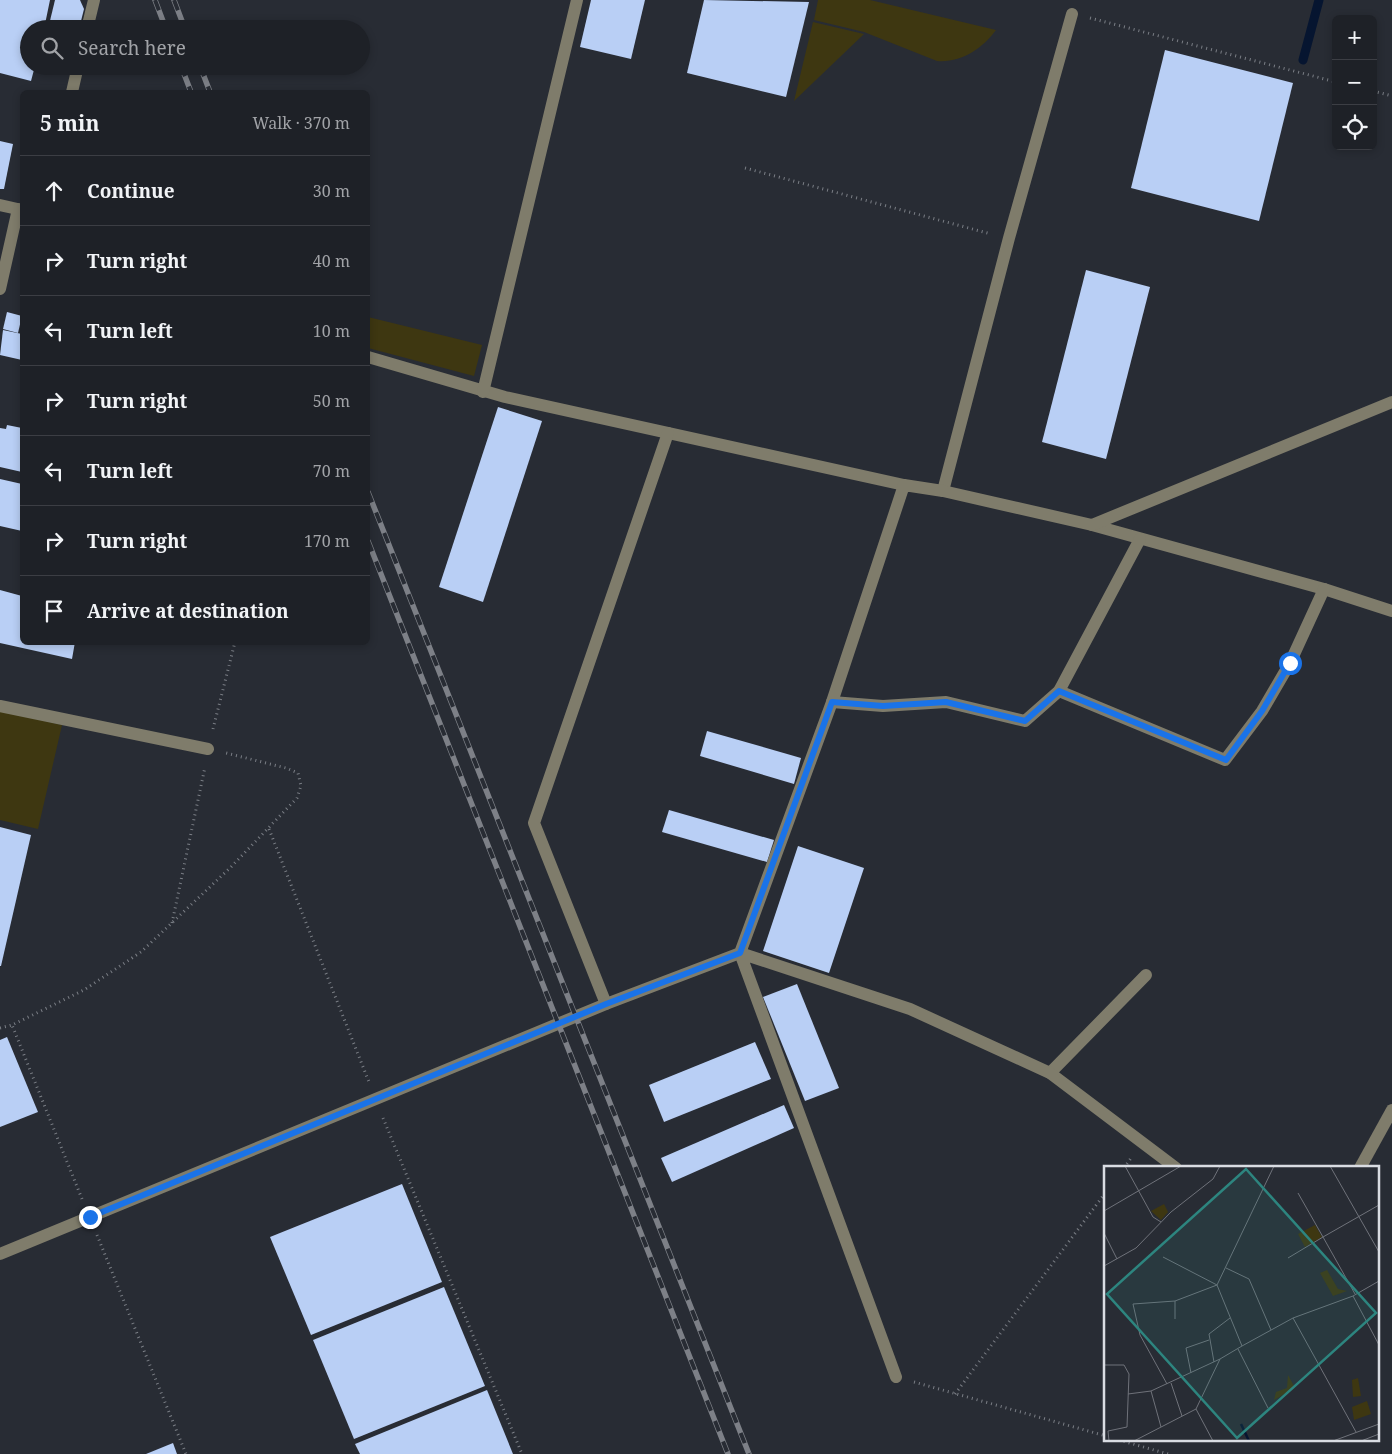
<!DOCTYPE html>
<html lang="en">
<head>
<meta charset="utf-8">
<style>
  :root { --surface:#1e2127; --page:#26292f; --text:#f1f3f6; --muted:#a1a3a7; --line:#3c3e44 }
  body { margin:0; font-family:"Noto Serif",serif; background:var(--page); color:var(--text) }
  .controls { position:absolute; right:15px; top:15px; display:grid; overflow:hidden; border-radius:8px; box-shadow:0 2px 8px #0003 }
  .controls button { width:45px; height:45px; display:grid; place-items:center; padding:0; border:0; border-bottom:1px solid var(--line); background:var(--surface); color:var(--text); font:25px sans-serif }
  .stop { position:absolute; width:15px; height:15px; margin:-11px; border:4px solid #1a73e8; border-radius:50%; background:#fff }
  .stop.end { background:#1a73e8; border-color:#fff; box-shadow:0 1px 5px #0008 }
  .list { margin:0; padding:0; list-style:none }
  h2 { display:flex; justify-content:space-between; align-items:center; height:65px; margin:0; padding:0 20px; font-size:21px }
  h2 small { font-size:16px; font-weight:400; color:var(--muted) }
  .list li { display:grid; grid-template-columns:32px 1fr auto; gap:15px; align-items:center; box-sizing:border-box; height:70px; padding:0 20px; border-top:1px solid var(--line) }
  .list b { display:block; font-size:19px; white-space:nowrap }
  .list em { font-size:16px; font-style:normal; color:var(--muted) }
  .icon { flex:none; width:28px; height:28px; fill:none; stroke:currentColor; stroke-width:2; stroke-linecap:round; stroke-linejoin:round }
  .map { position:relative; flex:none; width:1392px; height:1454px; overflow:hidden }
  .search { position:absolute; background:var(--surface); box-shadow:0 2px 8px #0003; left:20px; top:20px; width:350px; height:55px; display:flex; align-items:center; gap:12px; box-sizing:border-box; padding:0 18px; border-radius:28px; color:var(--muted); font-size:19px }
  .panel { position:absolute; background:var(--surface); box-shadow:0 2px 8px #0003; left:20px; top:90px; width:350px; height:555px; border-radius:8px }
  .map>svg:first-child { display:block }
  .green { fill:#3e3711 }
  .lines { fill:none; stroke-linecap:round; stroke-linejoin:round }
  .stream { stroke:#061530; stroke-width:9 }
  .building { fill:#b9cff5 }
  .path { stroke:#7b7f86; stroke-width:3; stroke-dasharray:1 4; stroke-linecap:butt }
  .minor { stroke:#7f7c6b; stroke-width:12 }
  .rail-casing { stroke:#7d8087; stroke-width:5.5 }
  .rail { stroke:#282c34; stroke-width:4; stroke-dasharray:11; stroke-linecap:butt }
  .route { stroke:#1a73e8; stroke-width:6 }
  .inset-river { fill:none; stroke:#061530; stroke-width:2.5 }
  .inset-road { fill:none; stroke:#6f727a; stroke-width:1 }
  .view { fill:#2d857f; fill-opacity:0.15; stroke:#2d857f; stroke-width:2.5 }
  .inset-edge { fill:none; stroke:#d9dce2; stroke-width:2.5 }
</style>
</head>
<body>
<div class="map">
<svg width="1392" height="1454" viewBox="0 0 1392 1454">
  <rect width="100%" height="100%" fill="#282c34"/>
  <g class="green">
    <path d="M818 0H870L996 30C982 49 961 63 937 61L864 32 814 20Z"/>
    <path d="M813 22 864 34 794 101Z"/>
    <path d="M368 317 482 345 474 376 368 348Z"/>
    <path d="M0 711 62 725 38 829 0 820Z"/>
  </g>
  <g class="lines">
    <path class="stream" d="M1303 60 1319 0"/>
  </g>
  <g class="building">
    <path d="M0 0H50L44 29H29V66H35L31 81 0 73Z"/>
    <path d="M55 0H80L84 9 79 29H48Z"/>
    <path d="M591 0H645L631 59 580 47Z"/>
    <path d="M704 0 809 2 786 97 687 73Z"/>
    <path d="M1165 50 1293 83 1259 221 1131 188Z"/>
    <path d="M0 141 13 144 4 189H0Z"/>
    <path d="M1086 270 1150 287 1106 459 1042 442Z"/>
    <path d="M7 312 22 316 18 333 3 329Z"/>
    <path d="M3 330 22 334V360L0 355Z"/>
    <path d="M498 407 542 421 483 602 439 587Z"/>
    <path d="M7 425 22 428V472L0 467V428L6 429Z"/>
    <path d="M0 479 22 484V531L0 526Z"/>
    <path d="M0 590 22 596V642H75L72 659 0 643Z"/>
    <path d="M707 731 801 758 794 784 700 756Z"/>
    <path d="M669 810 774 840 767 862 662 832Z"/>
    <path d="M0 827 31 835 1 966H0Z"/>
    <path d="M798 846 864 868 829 973 763 951Z"/>
    <path d="M797 984 839 1088 805 1101 763 997Z"/>
    <path d="M7 1037 38 1112 0 1127V1040Z"/>
    <path d="M755 1042 771 1079 664 1122 649 1085Z"/>
    <path d="M784 1105 794 1128 672 1182 661 1158Z"/>
    <path d="M402 1184 442 1282 311 1335 270 1237Z"/>
    <path d="M444 1287 485 1386 354 1439 313 1340Z"/>
    <path d="M487 1390 513 1454H360L355 1444Z"/>
    <path d="M173 1443 177 1454H146Z"/>
  </g>
  <g class="lines">
    <g class="path">
      <path d="M1090 18 1336 82"/>
      <path d="M1373 91 1392 96"/>
      <path d="M745 168 991 234"/>
      <path d="M213 729 235 642"/>
      <path d="M269 829 369 1082"/>
      <path d="M172 923 205 767"/>
      <path d="M0 1028 12 1025"/>
      <path d="M383 1118 522 1454"/>
      <path d="M1124 1168 1131 1158"/>
      <path d="M82 1199 12 1025 84 990 141 952 231 867 297 798 301 786 298 773 286 768 226 753"/>
      <path d="M97 1235 186 1454"/>
      <path d="M914 1382 1106 1436"/>
      <path d="M955 1394 1106 1192"/>
      <path d="M1119 1440 1168 1454"/>
    </g>
    <g class="minor">
      <path d="M87 29 94 0"/>
      <path d="M72 92 78 66"/>
      <path d="M0 205 22 210"/>
      <path d="M0 289 18 209"/>
      <path d="M368 357 505 397 904 485"/>
      <path d="M483 392 577 0"/>
      <path d="M943 491 1009 238 1072 14"/>
      <path d="M1092 525 1324 589 1392 611"/>
      <path d="M1059 691 1225 760 1262 711 1290 663 1324 589"/>
      <path d="M832 702 883 706 946 702 1025 721 1059 691 1140 539"/>
      <path d="M0 706 208 749"/>
      <path d="M606 1004 534 823 668 433"/>
      <path d="M1050 1073 1146 975"/>
      <path d="M1360 1168 1392 1110"/>
      <path d="M0 1254 606 1004 740 953 832 702 904 485 943 491 1092 525 1392 402"/>
      <path d="M896 1377 740 953 910 1009 1050 1073 1176 1168"/>
    </g>
    <g class="rail-casing">
      <g id="rail">
        <path d="M155 0 166 29"/>
        <path d="M174 0 185 29"/>
        <path d="M181 66 191 92"/>
        <path d="M200 66 210 92"/>
        <path d="M368 492 749 1454"/>
        <path d="M368 541 728 1454"/>
      </g>
    </g>
    <use href="#rail" class="rail"/>
  </g>
  <g class="lines">
    <path class="route" d="M90 1217 606 1004 740 953 832 702 883 706 946 702 1025 721 1059 691 1226 760 1262 711 1290 663"/>
  </g>
  <g transform="translate(1104 1166)">
    <rect width="275" height="275" fill="#282c34"/>
    <path d="M60 38 64 46 57 54 47 45ZM211 59 218 71 201 81 194 68ZM223 104 234 123 243 125 229 130 216 107ZM184 209 191 222 170 234 172 226 183 222ZM254 212 257 230 249 231 248 214ZM263 235 267 248 250 254 248 241Z" fill="#3e3711"/>
    <path class="inset-river" d="M137 258 145 275"/>
    <path class="inset-road" d="M21 0 49 51 57 56M226 0 275 86M194 27 219 71 275 39M0 45 77 0M0 67 13 93M59 91 113 119 71 135 29 138 36 169 63 218M184 92 219 71 251 128M0 100 32 82 67 46 109 13 116 0M122 102 145 113 167 164M249 130 275 179M189 152 252 266M71 153V135M138 180 189 152 249 130 275 115M134 183 164 242M110 196 105 168 126 152M0 199H20L25 208 23 261 4 265 5 275M87 207 82 182 105 174M67 217 78 250M47 225 57 261M24 228 47 225 116 193M92 243 109 275M30 275 92 243 116 193 138 180 113 119 170 0M229 275 275 258M257 275 275 268"/>
    <path class="view" d="M142 3 272 147 133 272 3 128Z"/>
    <rect width="275" height="275" class="inset-edge"/>
  </g>
</svg>
<div class="controls">
<button>+</button>
<button>−</button>
<button><svg class="icon" aria-label="locate" viewBox="0 0 24 24"><circle cx="12" cy="12" r="6"/><path d="M12 2v4M12 18v4M2 12h4M18 12h4"/></svg></button>
</div>
<div class="stop" style="left:1290px;top:663px"></div>
<div class="stop end" style="left:90px;top:1217px"></div>
<div class="search"><svg class="icon" aria-label="search" viewBox="0 0 24 24"><circle cx="10" cy="10" r="6"/><path d="M15 15l6 6"/></svg>Search here</div>
<section class="panel">
<h2>5 min<small>Walk · 370 m</small></h2>
<ul class="list">
<li><svg class="icon" aria-label="ahead" viewBox="0 0 24 24"><path d="M12 20V5M6 11l6-6 6 6"/></svg><div><b>Continue</b></div><em>30 m</em></li>
<li><svg class="icon" aria-label="right" viewBox="0 0 24 24"><path d="M7 20v-9h11M14 6l5 5-5 5"/></svg><div><b>Turn right</b></div><em>40 m</em></li>
<li><svg class="icon" aria-label="left" viewBox="0 0 24 24"><path d="M17 20v-9H6M10 6l-5 5 5 5"/></svg><div><b>Turn left</b></div><em>10 m</em></li>
<li><svg class="icon" aria-label="right" viewBox="0 0 24 24"><path d="M7 20v-9h11M14 6l5 5-5 5"/></svg><div><b>Turn right</b></div><em>50 m</em></li>
<li><svg class="icon" aria-label="left" viewBox="0 0 24 24"><path d="M17 20v-9H6M10 6l-5 5 5 5"/></svg><div><b>Turn left</b></div><em>70 m</em></li>
<li><svg class="icon" aria-label="right" viewBox="0 0 24 24"><path d="M7 20v-9h11M14 6l5 5-5 5"/></svg><div><b>Turn right</b></div><em>170 m</em></li>
<li><svg class="icon" aria-label="arrive" viewBox="0 0 24 24"><path d="M6 21V4h12l-3 4 3 4H6"/></svg><div><b>Arrive at destination</b></div></li>
</ul>
</section>
</div>
</body>
</html>
